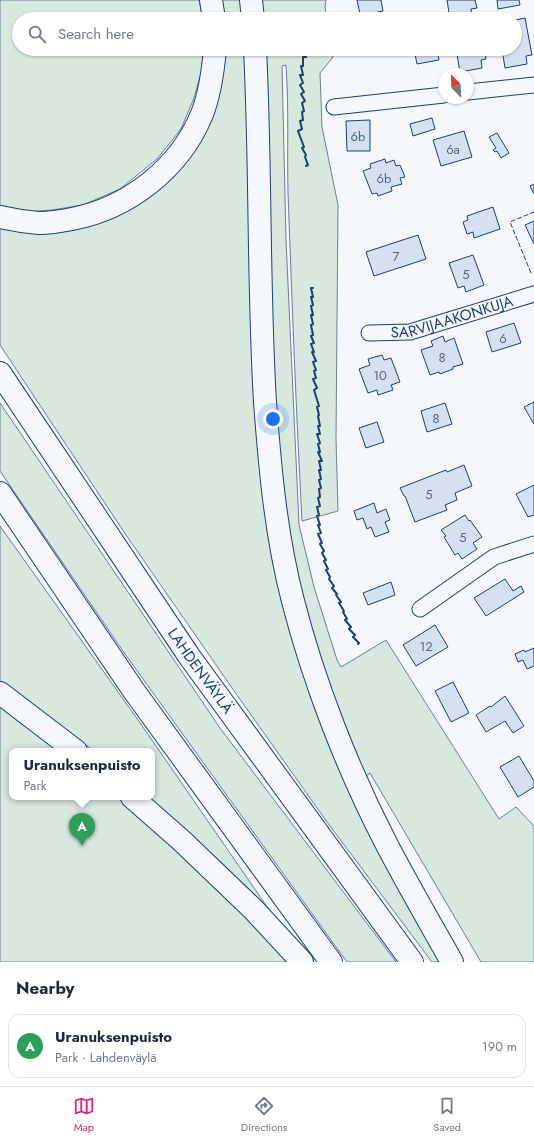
<!DOCTYPE html>
<html lang="en">
<head>
<meta charset="utf-8">
<style>
  :root { --surface:#fff; --page:#f6f6f7; --text:#1f2937; --muted:#747a83; --line:#e0e1e3; --accent:#db2777 }
  body { margin:0; font-family:Jost,sans-serif; background:var(--page); color:var(--text) }
  .compass { position:absolute; left:438px; top:68px; width:36px; height:36px; border-radius:50%; background:var(--surface); box-shadow:0 1px 3px #0004; rotate:336deg }
  .you { position:absolute; left:273px; top:419px; width:14px; height:14px; margin:-10px; border:3px solid #fff; border-radius:50%; background:#1a73e8; box-shadow:0 0 0 6px #1a73e833 }
  .badge { display:grid; place-items:center; width:26px; height:26px; border-radius:50%; background:var(--accent); color:#fff; font-size:13px; font-weight:700 }
  .pin { position:absolute; translate:-50% -33px; filter:drop-shadow(0 1px 2px #0008) }
  .pin::after { content:''; position:absolute; top:21px; width:14px; height:12px; background:inherit; clip-path:polygon(0 0,100% 0,50% 100%) }
  .popup { position:absolute; left:9px; top:748px; width:146px; height:52px; box-sizing:border-box; display:grid; place-content:center; border-radius:8px; background:var(--surface); filter:drop-shadow(0 1px 3px #0005); font-size:13px; white-space:nowrap; color:var(--muted) }
  .popup b { font-size:15px; color:var(--text) }
  .popup::after { content:''; position:absolute; left:50%; top:100%; margin-left:-8px; border:8px solid transparent; border-top-color:var(--surface) }
  .list { margin:0; padding:0; list-style:none }
  h2 { display:flex; justify-content:space-between; align-items:center; height:52px; margin:0; padding:0 16px; font-size:17px }
  h2 small { font-size:13px; font-weight:400; color:var(--muted) }
  .list li { display:grid; grid-template-columns:26px 1fr auto; gap:12px; align-items:center; box-sizing:border-box; height:64px; margin:0 8px 8px; padding:0 8px; border:1px solid var(--line); border-radius:12px }
  .list b { display:block; font-size:15px; white-space:nowrap }
  .list p { margin:0; font-size:13px; white-space:nowrap; color:var(--muted) }
  .list em { font-size:13px; font-style:normal; color:var(--muted) }
  .icon { flex:none; width:22px; height:22px; fill:none; stroke:currentColor; stroke-width:2; stroke-linecap:round; stroke-linejoin:round }
  .map { position:relative; flex:none; width:534px; height:962px; overflow:hidden }
  .search { position:absolute; background:var(--surface); box-shadow:0 1px 3px #0004; left:12px; right:12px; top:12px; height:44px; display:flex; align-items:center; gap:10px; box-sizing:border-box; padding:0 14px; border-radius:22px; color:var(--muted); font-size:15px }
  .sheet { height:124px; background:var(--surface) }
  nav { display:flex; justify-content:space-around; align-items:center; box-sizing:border-box; height:56px; border-top:1px solid var(--line); background:var(--surface); font-size:11px; color:var(--muted) }
  nav a { display:grid; justify-items:center; gap:2px }
  nav .on { color:var(--accent) }
  .map>svg:first-child { display:block }
  .green { fill:#d7e8df; stroke:#687fa3 }
  .building { fill:#d5e0f0; stroke:#1d3f73 }
  .lines { fill:none; stroke-linecap:round; stroke-linejoin:round }
  .street-casing { stroke:#1d3f73; stroke-width:17 }
  .highway-casing { stroke:#1d3f73; stroke-width:24 }
  .street { stroke:#f4f7fb; stroke-width:15 }
  .highway { stroke:#f4f7fb; stroke-width:22 }
  .fence { stroke:#1d3f73; stroke-width:1; stroke-dasharray:5 2; stroke-linecap:butt }
  .wall { stroke:#1d3f73; stroke-width:2 }
  .labels { text-anchor:middle; stroke-width:3; stroke-linejoin:round; paint-order:stroke }
  .number-label { font-size:13px; fill:#4b6792 }
  .street-label { font-size:15px; fill:#1d3f73; stroke:#f4f7fb }
</style>
</head>
<body>
<div class="map">
<svg width="534" height="962" viewBox="0 0 534 962">
  <rect width="100%" height="100%" fill="#f4f7fb"/>
  <g class="green">
    <path d="M0 0H199L203 19H19V49H204L202 69 194 98 181 129 157 159 120 189 83 205 52 210 26 212 0 208Z"/>
    <path d="M218 0H245L248 19H219Z"/>
    <path d="M262 0H326L325 7 327 19H263Z"/>
    <path d="M221 49H250L278 569 442 962H432L327 822 232 688 124 532 0 345V225L59 226 182 159Z"/>
    <path d="M266 49H332L333 57 320 73 322 127 338 205 336 439 338 511 302 521C296 411 292 302 288 192 287 150 289 107 286 65L282 66 286 240 299 525 314 587 337 660 341 667 386 640 499 819 516 807 534 826V962H481L370 773 364 778 324 676 301 593 287 524 275 417 270 293 267 71Z"/>
    <path d="M0 403 220 728 396 962H347L125 654 0 471Z"/>
    <path d="M0 526 138 720 270 911 148 797H152V751H94L36 707 0 682Z"/>
    <path d="M0 705 61 751H12V797H117L234 904 289 962H0Z"/>
  </g>
  <g class="building">
    <path d="M357 0H381L383 11 369 14 370 18 361 19Z"/>
    <path d="M447 0H475L477 8 471 9 472 16 459 19H450Z"/>
    <path d="M497 0H519L520 5 498 9Z"/>
    <path d="M525 18 532 55 526 56 527 64 505 68 502 49H515V20Z"/>
    <path d="M414 49H437L439 60 417 64Z"/>
    <path d="M456 49H485L486 59 481 60 482 68 460 72Z"/>
    <path d="M432 118 435 129 413 136 410 124Z"/>
    <path d="M370 120V151H347L346 121Z"/>
    <path d="M464 131 472 157 441 166 433 140Z"/>
    <path d="M497 133 509 153 501 158 497 151 495 152 493 150 496 148 489 137Z"/>
    <path d="M385 159 386 163 394 160 396 166 400 165 405 177 400 178 402 184 391 187 392 191 378 196 377 193 372 194 363 171 371 168 370 164Z"/>
    <path d="M534 184V194L530 186Z"/>
    <path d="M493 207 500 229 474 238 473 232 467 234 463 222 468 220 467 216Z"/>
    <path d="M534 221V244L525 225Z"/>
    <path d="M418 235 426 259 374 276 366 252Z"/>
    <path d="M473 255 484 285 466 292 464 286 458 288 449 263Z"/>
    <path d="M514 323 521 343 492 352 486 332Z"/>
    <path d="M443 336 445 342 454 338 463 364 453 367V369L440 374 439 372 430 375 421 350 433 346 431 341Z"/>
    <path d="M382 355 384 360 391 358 400 382 391 385 393 390 378 395 377 390 368 393 359 369 370 365 368 359Z"/>
    <path d="M534 402V424L524 407Z"/>
    <path d="M445 403 452 424 427 432 421 411Z"/>
    <path d="M377 422 384 442 366 448 359 428Z"/>
    <path d="M464 465 472 486 455 493 457 500 445 505 447 510 415 522 405 496H404L400 488 446 470 447 472Z"/>
    <path d="M534 485V515L528 517 516 494Z"/>
    <path d="M374 503 377 513 386 509 390 520 385 522 389 532 375 537 371 527 367 529 363 518 357 520 354 511Z"/>
    <path d="M465 515 469 521 470 520 482 537 473 543 477 549 462 559 458 553 455 555 444 537 446 536 441 530Z"/>
    <path d="M505 579 513 591 521 586 524 592 486 616 474 598Z"/>
    <path d="M391 582 395 595 368 605 363 593Z"/>
    <path d="M435 625 448 647 416 666 403 645Z"/>
    <path d="M534 648V666L527 669 523 660 518 662 515 654 524 650 525 652Z"/>
    <path d="M453 682 469 713 451 722 435 691Z"/>
    <path d="M505 696 524 726 513 733 505 721 486 732 476 715 490 706 491 707Z"/>
    <path d="M519 756 534 781V787L518 797 500 767Z"/>
  </g>
  <g class="lines">
    <g class="street-casing">
      <g id="street">
        <path d="M468 92 534 85"/>
        <path d="M334 107 444 95"/>
        <path id="s1" d="M369 333 410 332 534 294"/>
        <path d="M420 609 494 557 534 544"/>
      </g>
    </g>
    <g class="highway-casing">
      <g id="highway">
        <path d="M211 0 214 19"/>
        <path d="M251 0 253 19"/>
        <path d="M255 49C261 167 258 285 265 402 270 469 276 536 293 601 314 683 348 770 387 845 408 885 430 923 452 962"/>
        <path d="M0 217C13 220 26 222 39 223 50 223 62 221 72 219 129 208 180 168 202 114 210 94 213 71 215 49"/>
        <path id="s2" d="M0 373 189 656 412 962"/>
        <path d="M0 493 134 691 331 962"/>
        <path d="M0 693 76 751"/>
        <path d="M132 797 182 841 253 909 302 962"/>
      </g>
    </g>
    <use href="#street" class="street"/>
    <use href="#highway" class="highway"/>
    <path class="fence" d="M531 273 510 222 534 212"/>
    <g class="wall">
      <path d="M306 49V57H303V66H301L303 75H300L303 83 300 85 304 92 301 94 305 101 302 103 304 111 302 112 303 120 300 121 302 129 298 131 304 147 302 148 306 155 305 157 308 165 306 166"/>
      <path d="M313 288H311L313 297H311L313 305 311 306 313 315H311L313 324 311 325 313 335 311 336 314 343 311 344 314 352H312L316 361 313 362 316 370 314 371 316 378 313 379 317 388 314 390 319 406 317 407 319 415 318 416 320 426H318L320 434H317L320 443 318 444 320 452H318L322 461H319L321 470H319L321 479 319 480 321 488 319 489 320 497 318 498 320 506 317 507 319 515 317 516 320 525H318L321 533 318 534 322 543 320 544 324 551 322 553 326 560 324 561 328 569 326 570 330 577 329 579 334 586 332 588 337 594 336 595 341 602 339 603 344 611 343 612 347 619 345 620 351 627 349 629 355 635 353 637 359 643 358 644"/>
    </g>
  </g>
  <g class="labels">
    <g class="number-label">
      <text x="358" y="141">6b</text>
      <text x="453" y="154">6a</text>
      <text x="384" y="183">6b</text>
      <text x="396" y="261">7</text>
      <text x="466" y="279">5</text>
      <text x="503" y="343">6</text>
      <text x="442" y="362">8</text>
      <text x="380" y="380">10</text>
      <text x="436" y="423">8</text>
      <text x="429" y="499">5</text>
      <text x="463" y="542">5</text>
      <text x="426" y="651">12</text>
    </g>
    <g class="street-label">
      <text dy="5" stroke="none"><textPath href="#s1" startOffset="85">SARVIJAAKONKUJA</textPath></text>
      <text dy="5" stroke="none"><textPath href="#s2" startOffset="359">LAHDENVÄYLÄ</textPath></text>
    </g>
  </g>
</svg>
<svg class="compass" viewBox="-18 -18 36 36"><path d="M0-13l5 13h-10z" fill="#e53935"/><path d="M0 13l5-13h-10z" fill="#747a83"/></svg>
<div class="you"></div>
<div class="pin badge" style="left:82px;top:846px;background:#2e9e5b">A</div>
<div class="popup"><b>Uranuksenpuisto</b>Park</div>
<div class="search"><svg class="icon" aria-label="search" viewBox="0 0 24 24"><circle cx="10" cy="10" r="6"/><path d="M15 15l6 6"/></svg>Search here</div>
</div>
<section class="sheet">
<h2>Nearby<small></small></h2>
<ul class="list">
<li><span class="badge" style="background:#2e9e5b">A</span><div><b>Uranuksenpuisto</b><p>Park · Lahdenväylä</p></div><em>190 m</em></li>
</ul>
</section>
<nav>
<a class="on"><svg class="icon" aria-label="map" viewBox="0 0 24 24"><path d="M3 6l6-2 6 2 6-2v14l-6 2-6-2-6 2zM9 4v14M15 6v14"/></svg>Map</a>
<a><svg class="icon" aria-label="directions" viewBox="0 0 24 24"><path d="M12 3l9 9-9 9-9-9zM9 14v-3h6M13 9l2 2-2 2"/></svg>Directions</a>
<a><svg class="icon" aria-label="saved" viewBox="0 0 24 24"><path d="M7 4h10v16l-5-4-5 4z"/></svg>Saved</a>
</nav>
</body>
</html>
